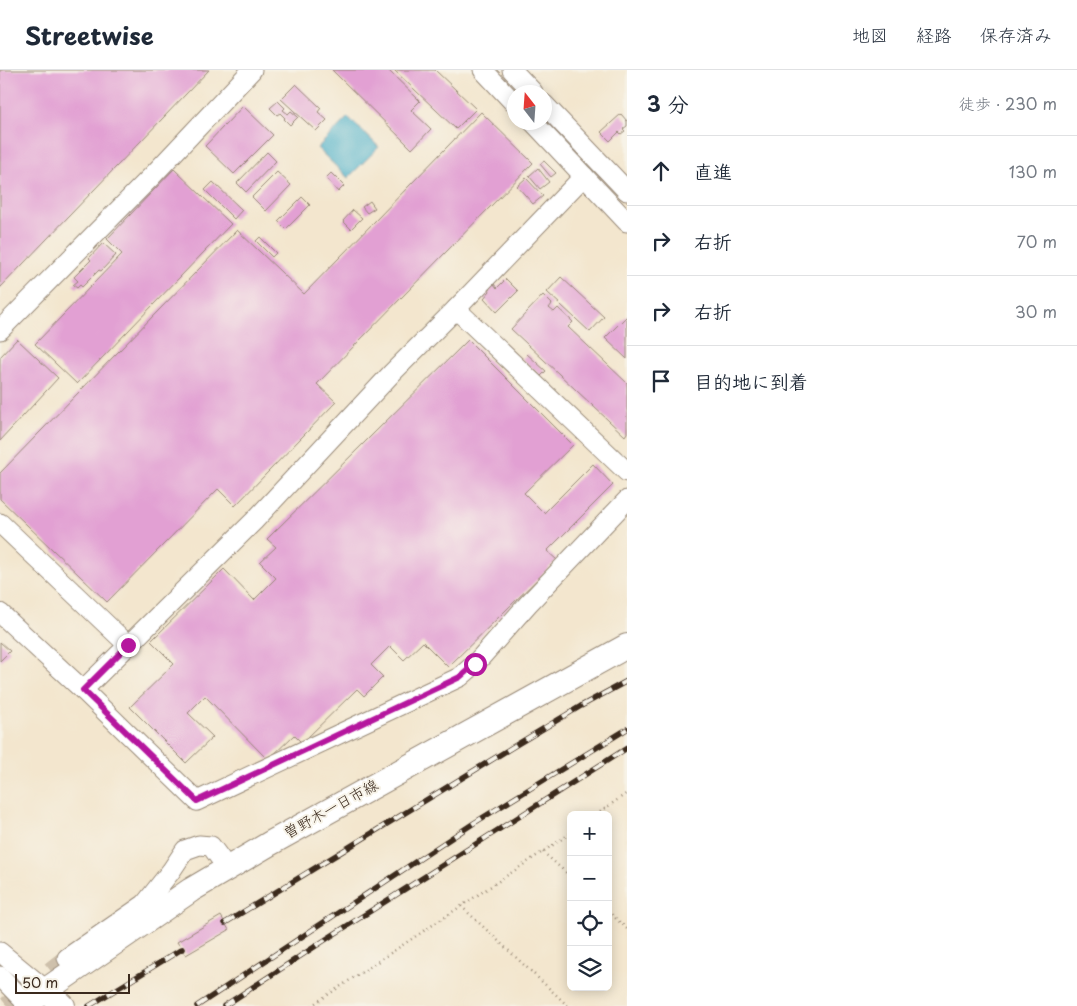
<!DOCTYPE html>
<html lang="ja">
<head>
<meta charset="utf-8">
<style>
  :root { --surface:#fff; --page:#f6f6f7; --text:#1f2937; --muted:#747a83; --line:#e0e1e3 }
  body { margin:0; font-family:"Playpen Sans","Klee One",sans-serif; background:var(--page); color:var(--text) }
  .controls { position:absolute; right:15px; bottom:15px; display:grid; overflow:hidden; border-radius:8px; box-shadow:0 2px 12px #0003 }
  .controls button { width:45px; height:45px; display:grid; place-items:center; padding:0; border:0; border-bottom:1px solid var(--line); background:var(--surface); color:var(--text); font:25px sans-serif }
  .compass { position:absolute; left:507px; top:15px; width:45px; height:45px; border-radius:50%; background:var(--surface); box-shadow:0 2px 12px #0003; rotate:343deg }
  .scale { position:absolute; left:15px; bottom:12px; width:115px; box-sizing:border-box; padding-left:5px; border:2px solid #3b2a1e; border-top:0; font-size:14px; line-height:18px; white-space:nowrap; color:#3b2a1e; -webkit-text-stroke:4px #f7f3e8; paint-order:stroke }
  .stop { position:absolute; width:15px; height:15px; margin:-11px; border:4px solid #b5179e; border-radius:50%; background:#fff }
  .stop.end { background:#b5179e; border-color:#fff; box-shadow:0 1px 5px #0008 }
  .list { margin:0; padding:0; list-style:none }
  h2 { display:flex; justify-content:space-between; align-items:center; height:65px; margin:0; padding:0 20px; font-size:21px }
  h2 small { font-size:16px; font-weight:400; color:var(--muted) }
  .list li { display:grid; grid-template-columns:32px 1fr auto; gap:15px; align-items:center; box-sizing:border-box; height:70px; padding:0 20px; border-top:1px solid var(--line) }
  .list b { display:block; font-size:19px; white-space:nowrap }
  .list em { font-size:16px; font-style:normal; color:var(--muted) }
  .icon { flex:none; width:28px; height:28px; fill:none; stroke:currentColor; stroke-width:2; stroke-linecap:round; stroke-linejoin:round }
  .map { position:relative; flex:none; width:627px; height:936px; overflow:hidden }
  header { display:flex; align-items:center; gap:30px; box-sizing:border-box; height:70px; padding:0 25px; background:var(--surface); border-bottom:1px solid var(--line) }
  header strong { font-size:24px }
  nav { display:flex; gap:28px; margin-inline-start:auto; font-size:18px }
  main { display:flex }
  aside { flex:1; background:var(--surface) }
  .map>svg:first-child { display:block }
  .water { fill:#49afc8; stroke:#426c73 }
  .building { fill:#e2a0d3 }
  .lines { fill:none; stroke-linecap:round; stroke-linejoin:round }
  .minor-tunnel { stroke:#cec0ab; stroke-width:19; stroke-dasharray:19 9; stroke-linecap:butt }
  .minor-casing { stroke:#978876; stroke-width:21 }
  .major-casing { stroke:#978876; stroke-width:26 }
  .path { stroke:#978876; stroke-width:2.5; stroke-dasharray:1 4; stroke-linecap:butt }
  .minor { stroke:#fff; stroke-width:19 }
  .major { stroke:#fff; stroke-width:24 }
  .rail-casing { stroke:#3b2a1e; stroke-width:5.5 }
  .rail { stroke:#f7f3e8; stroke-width:4; stroke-dasharray:11; stroke-linecap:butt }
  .route { stroke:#b5179e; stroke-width:6 }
  .labels { text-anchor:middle; stroke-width:4; stroke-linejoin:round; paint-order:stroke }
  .street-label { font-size:15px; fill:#3b2a1e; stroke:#f7f3e8 }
</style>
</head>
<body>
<header>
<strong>Streetwise</strong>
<nav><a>地図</a><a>経路</a><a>保存済み</a></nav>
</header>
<main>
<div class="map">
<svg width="627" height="936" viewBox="0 0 627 936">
  <rect width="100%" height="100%" fill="#f7f3e8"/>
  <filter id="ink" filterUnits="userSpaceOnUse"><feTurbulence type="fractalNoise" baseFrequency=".02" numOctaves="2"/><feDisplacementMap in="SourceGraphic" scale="10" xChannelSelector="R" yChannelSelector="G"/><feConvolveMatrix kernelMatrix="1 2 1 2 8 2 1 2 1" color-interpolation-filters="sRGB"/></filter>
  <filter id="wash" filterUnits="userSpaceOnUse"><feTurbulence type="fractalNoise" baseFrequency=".0096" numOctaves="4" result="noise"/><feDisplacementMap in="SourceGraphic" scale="20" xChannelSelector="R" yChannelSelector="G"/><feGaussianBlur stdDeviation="1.12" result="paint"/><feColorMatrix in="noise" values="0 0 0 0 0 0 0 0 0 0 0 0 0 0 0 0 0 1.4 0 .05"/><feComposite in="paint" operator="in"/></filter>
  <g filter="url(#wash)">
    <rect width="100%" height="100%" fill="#f3e6ce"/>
    <path class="water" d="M348 47 379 77 348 108 317 78Z"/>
    <g id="blocks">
      <g class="building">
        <path d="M0 0H209L0 218Z"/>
        <path d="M332 0H388L420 31 411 40 431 59 412 79Z"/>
        <path d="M394 0H435L476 39 456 59Z"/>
        <path d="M296 14 321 38 318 42 327 50 316 61 281 29Z"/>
        <path d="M278 31 285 38 283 40 288 44 291 41 298 47 290 55 284 49 285 48 280 43 277 45 270 38Z"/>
        <path d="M243 36 273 65 234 104 205 76Z"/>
        <path d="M481 42 533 93 317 314 336 332 235 436 218 419 107 532 0 429V403L237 160 304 224Z"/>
        <path d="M621 44 627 51V56L623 59 625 61 621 64 619 62 610 71 601 62Z"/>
        <path d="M267 82 276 91 246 122 237 113Z"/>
        <path d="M544 91 556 103 551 107 540 94Z"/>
        <path d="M538 98 549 112 540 119 529 106Z"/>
        <path d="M174 99 231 154 77 314 35 274 122 184 107 169Z"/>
        <path d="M277 102 291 115 266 141 252 127Z"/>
        <path d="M331 103 344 116 338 122 326 108Z"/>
        <path d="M526 108 543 126 533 134 517 116Z"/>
        <path d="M213 112 242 140 234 149 205 120Z"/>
        <path d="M302 127 310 135 286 159 278 151Z"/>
        <path d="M370 131 375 138 367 143 362 137Z"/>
        <path d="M353 140 362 148 351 159 343 151Z"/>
        <path d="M260 167 276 183 272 187 256 171Z"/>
        <path d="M103 173 116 185 101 201 99 200 82 217 80 215 77 218 73 215 78 211 74 207 91 190 89 188Z"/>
        <path d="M561 207 604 247 590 262 547 222Z"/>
        <path d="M506 209 518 221 497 242 484 228 490 221 489 219 494 214 497 218Z"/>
        <path d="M543 225 552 234 549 238 554 242 558 238 573 252 568 257 627 313V363L625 366 511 259Z"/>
        <path d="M627 246V289L605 268Z"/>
        <path d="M17 269 58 308 0 371V287Z"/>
        <path d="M468 270 573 375 524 423 544 443 593 394 613 415 547 481 557 490 448 597 423 572 404 590 390 576 371 595 383 607 364 626 357 619 302 673 294 665 268 690 205 626 188 643 213 667 186 693 130 637 174 594 151 571 224 499 254 530 276 508 260 492 276 477 267 469Z"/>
        <path d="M527 284 546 301 541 306 522 289Z"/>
        <path d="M0 572 10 581 0 591Z"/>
        <path d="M221 846 229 860 186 885 177 872Z"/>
      </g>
    </g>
  </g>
  <g filter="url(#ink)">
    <use href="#blocks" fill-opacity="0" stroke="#978876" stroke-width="1"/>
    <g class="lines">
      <path class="minor-tunnel" d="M7 936 67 888"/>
      <g class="minor-casing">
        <g id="minor">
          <path d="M483 0 514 33"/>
          <path d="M512 0 533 22"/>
          <path d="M544 34 627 121"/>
          <path d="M533 52 627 152"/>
          <path d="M456 239 627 402"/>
          <path d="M0 260 151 107 252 0"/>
          <path d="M0 453 128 575"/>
          <path d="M0 543 83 620 197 731 460 607 475 594 528 534 627 430"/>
          <path d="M83 620 254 451 392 303 456 239 584 106"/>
          <path d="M0 882 46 920"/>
          <path d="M67 888 145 834 171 801 185 780 199 775 211 776 228 799"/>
          <path d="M0 906 27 934"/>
        </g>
      </g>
      <g class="major-casing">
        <g id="major">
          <path d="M46 920 63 936"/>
          <path d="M28 936 27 934 46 920 191 820 269 774 627 576"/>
        </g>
      </g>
      <g class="path">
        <path d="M596 745 627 723"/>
        <path d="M543 782 571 807"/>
        <path d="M461 836 568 936"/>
        <path d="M608 841 627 859"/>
        <path d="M311 936 571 763"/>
      </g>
      <use href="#minor" class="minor"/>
      <use href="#major" class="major"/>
      <g class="rail-casing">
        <g id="rail">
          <path d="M225 853 511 678 581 636 627 611"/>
          <path d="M89 936 182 879"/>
          <path d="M197 936 474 753 627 659"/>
          <path d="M224 936 328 868 627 678"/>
        </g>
      </g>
      <use href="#rail" class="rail"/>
    </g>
  </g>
  <g class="lines" filter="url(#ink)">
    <path class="route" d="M128 575 83 620 197 731 460 607 475 594"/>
  </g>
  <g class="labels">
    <g class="street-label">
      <text transform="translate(331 739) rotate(-29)" y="5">曽野木一日市線</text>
    </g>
  </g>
</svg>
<div class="controls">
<button>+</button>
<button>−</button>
<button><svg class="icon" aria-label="locate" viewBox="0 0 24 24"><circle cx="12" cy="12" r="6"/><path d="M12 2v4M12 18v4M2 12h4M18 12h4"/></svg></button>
<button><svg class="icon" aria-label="layers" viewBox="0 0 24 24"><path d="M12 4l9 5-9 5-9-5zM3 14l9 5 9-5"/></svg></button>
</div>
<svg class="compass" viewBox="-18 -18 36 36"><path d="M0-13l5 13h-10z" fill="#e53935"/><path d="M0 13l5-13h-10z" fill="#747a83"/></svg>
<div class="scale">50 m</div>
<div class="stop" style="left:475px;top:594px"></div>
<div class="stop end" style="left:128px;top:575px"></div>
</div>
<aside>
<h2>3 分<small>徒歩 · 230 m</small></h2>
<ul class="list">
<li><svg class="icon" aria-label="ahead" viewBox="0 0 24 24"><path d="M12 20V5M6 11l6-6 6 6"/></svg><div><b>直進</b></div><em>130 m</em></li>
<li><svg class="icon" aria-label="right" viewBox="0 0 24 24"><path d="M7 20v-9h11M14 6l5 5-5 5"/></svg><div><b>右折</b></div><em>70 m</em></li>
<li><svg class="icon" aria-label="right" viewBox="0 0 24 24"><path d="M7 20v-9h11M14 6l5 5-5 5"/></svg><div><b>右折</b></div><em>30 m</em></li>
<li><svg class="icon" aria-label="arrive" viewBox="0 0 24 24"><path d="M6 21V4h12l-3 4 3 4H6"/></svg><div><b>目的地に到着</b></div></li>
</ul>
</aside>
</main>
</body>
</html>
